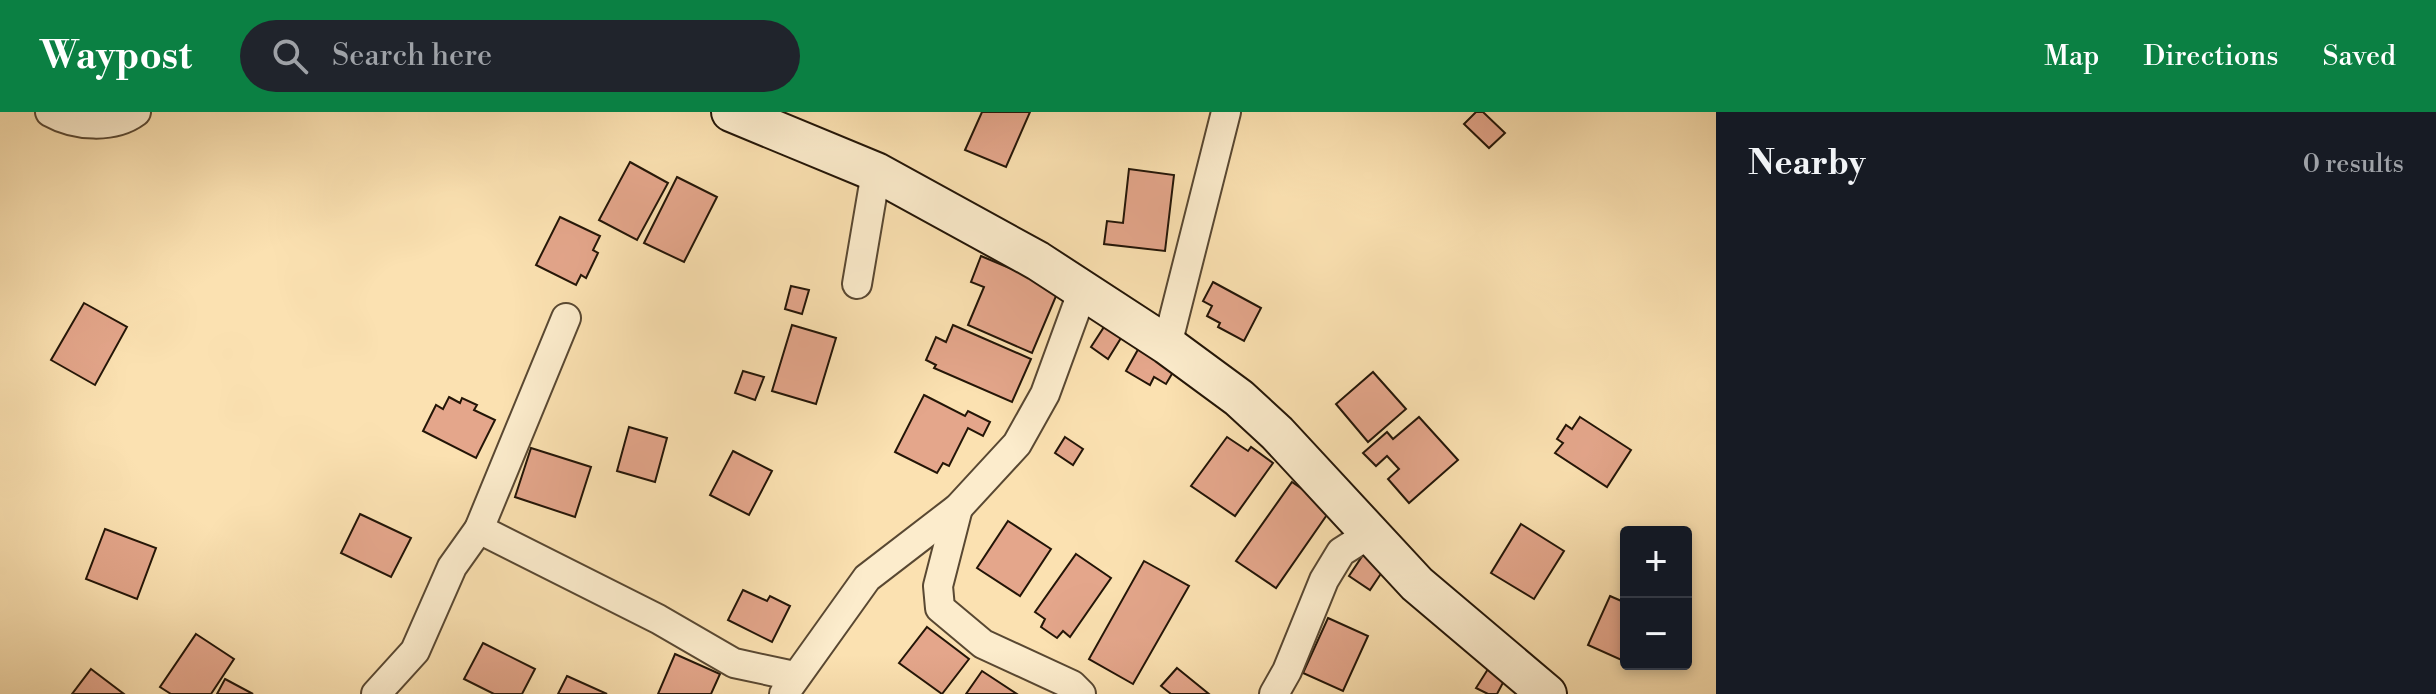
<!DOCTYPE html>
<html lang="en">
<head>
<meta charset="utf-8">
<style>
  :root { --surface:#171b24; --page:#20242c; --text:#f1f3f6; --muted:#9ea1a6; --line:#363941; --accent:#0b8043 }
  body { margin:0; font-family:"Libre Bodoni",serif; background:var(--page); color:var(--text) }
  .controls { position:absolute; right:24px; bottom:24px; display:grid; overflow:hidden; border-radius:8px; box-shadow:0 4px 12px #0003 }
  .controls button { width:72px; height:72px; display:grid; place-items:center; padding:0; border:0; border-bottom:2px solid var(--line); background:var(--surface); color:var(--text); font:40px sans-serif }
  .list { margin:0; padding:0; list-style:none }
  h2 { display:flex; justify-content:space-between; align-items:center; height:104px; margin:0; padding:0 32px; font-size:34px }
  h2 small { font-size:26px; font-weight:400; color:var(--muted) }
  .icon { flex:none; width:44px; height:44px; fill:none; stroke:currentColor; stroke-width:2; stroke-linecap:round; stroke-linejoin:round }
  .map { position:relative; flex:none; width:1716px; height:582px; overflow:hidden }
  header { display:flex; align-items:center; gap:48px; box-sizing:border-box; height:112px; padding:0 40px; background:var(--accent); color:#fff }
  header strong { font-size:38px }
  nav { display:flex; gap:44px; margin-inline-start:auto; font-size:28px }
  .search { width:560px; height:72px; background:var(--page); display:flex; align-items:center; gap:20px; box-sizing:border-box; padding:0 28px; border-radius:44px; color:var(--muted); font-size:30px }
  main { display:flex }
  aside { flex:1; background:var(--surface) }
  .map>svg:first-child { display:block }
  .building { fill:#e4a68b; stroke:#231507; stroke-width:2 }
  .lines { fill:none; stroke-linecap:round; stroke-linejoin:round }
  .street-casing { stroke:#594832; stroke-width:32 }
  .secondary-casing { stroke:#231507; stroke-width:42 }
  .street { stroke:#fceccc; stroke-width:28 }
  .secondary { stroke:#fceccc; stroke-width:38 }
</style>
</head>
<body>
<header>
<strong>Waypost</strong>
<div class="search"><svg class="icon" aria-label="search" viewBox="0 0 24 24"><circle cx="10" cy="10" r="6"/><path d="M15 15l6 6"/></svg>Search here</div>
<nav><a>Map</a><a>Directions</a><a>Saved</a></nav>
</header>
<main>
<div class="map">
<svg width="1716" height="582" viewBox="0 0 1716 582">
  <rect width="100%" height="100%" fill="#fbe1b1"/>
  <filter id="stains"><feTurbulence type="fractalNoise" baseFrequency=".0025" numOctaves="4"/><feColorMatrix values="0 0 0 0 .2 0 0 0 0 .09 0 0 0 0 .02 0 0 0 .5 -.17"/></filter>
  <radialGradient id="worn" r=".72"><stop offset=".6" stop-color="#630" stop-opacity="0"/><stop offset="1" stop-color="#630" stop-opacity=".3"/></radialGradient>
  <g class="building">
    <path d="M982 0H1030L1006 55 965 38Z"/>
    <path d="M1476 0H1483L1505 21 1489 36 1464 12Z"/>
    <path d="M630 50 668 71 637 128 599 108Z"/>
    <path d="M1129 57 1174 63 1165 139 1104 132 1107 109 1123 111Z"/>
    <path d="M677 65 717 85 684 150 644 131Z"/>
    <path d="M560 105 600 124 593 138 598 141 586 166 581 163 576 173 536 153Z"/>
    <path d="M981 144 1059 177 1032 241 968 213 984 175 971 170Z"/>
    <path d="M1213 170 1261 196 1244 229 1218 215 1220 211 1207 204 1212 194 1203 189Z"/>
    <path d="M791 174 809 178 802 202 785 197Z"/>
    <path d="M84 191 127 215 95 273 51 248Z"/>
    <path d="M792 213 836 226 816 292 772 279Z"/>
    <path d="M953 213 1031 247 1012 290 934 256 936 253 926 248 936 225 946 230Z"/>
    <path d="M1104 215 1121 226 1108 247 1091 235Z"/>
    <path d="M1140 234 1176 255 1166 272 1154 265 1150 273 1126 259Z"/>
    <path d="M743 259 764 265 755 288 735 281Z"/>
    <path d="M1373 260 1406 297 1368 330 1336 292Z"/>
    <path d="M924 283 965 304 968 299 990 310 983 324 968 316 949 354 943 351 937 361 895 340Z"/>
    <path d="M449 285 460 291 462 286 477 293 474 298 495 308 476 346 423 319 436 293 443 297Z"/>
    <path d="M1419 305 1458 348 1409 391 1388 367 1399 357 1387 344 1376 354 1363 341 1387 320 1393 327Z"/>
    <path d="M1580 305 1631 338 1607 375 1555 341 1563 331 1557 327 1566 313 1572 317Z"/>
    <path d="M629 315 667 326 655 370 617 359Z"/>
    <path d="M1065 325 1083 337 1073 353 1055 341Z"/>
    <path d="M1227 325 1248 339 1251 335 1273 351 1235 404 1191 374Z"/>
    <path d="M531 336 591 355 575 405 515 385Z"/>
    <path d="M733 339 772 359 749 403 710 383Z"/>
    <path d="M1292 370 1331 397 1276 476 1236 449Z"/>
    <path d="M360 402 411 426 391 465 341 441Z"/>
    <path d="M1008 409 1051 437 1020 484 977 456Z"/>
    <path d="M1521 412 1564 439 1534 487 1491 461Z"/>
    <path d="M105 417 156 436 137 487 86 467Z"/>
    <path d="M1076 442 1111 466 1070 525 1063 519 1057 526 1041 515 1045 507 1035 500Z"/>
    <path d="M1363 443 1384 457 1370 478 1349 464Z"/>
    <path d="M1144 449 1189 474 1133 572 1089 547Z"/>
    <path d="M743 478 767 489 770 484 790 494 772 530 728 508Z"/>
    <path d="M1610 484 1626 491V550L1588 533Z"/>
    <path d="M1328 506 1368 524 1343 579 1303 561Z"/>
    <path d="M927 515 969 547 942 582 899 551Z"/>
    <path d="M196 522 234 547 211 582H171L160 575Z"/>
    <path d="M483 531 535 557 522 582H494L464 567Z"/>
    <path d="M675 542 720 562 711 582H658Z"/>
    <path d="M1177 556 1209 582H1171L1161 574Z"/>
    <path d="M91 557 124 582H72Z"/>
    <path d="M1488 557 1505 567 1497 582H1488L1476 576Z"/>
    <path d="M982 559 1017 582H966Z"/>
    <path d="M567 564 607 582H558Z"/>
    <path d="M225 567 253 582H217Z"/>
  </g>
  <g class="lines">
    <g class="street-casing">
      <g id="street">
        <path d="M50 0C75 14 113 17 136 0"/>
        <path d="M857 172 876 60"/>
        <path d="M1167 233 1226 0"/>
        <path d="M958 396 938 474 940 496 983 532 1072 573 1081 582"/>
        <path d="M479 417 658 507 734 551 794 564"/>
        <path d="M376 582 415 539 452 455 479 417 566 206"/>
        <path d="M784 582 867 466 958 396 1017 332 1045 282 1083 178"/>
        <path d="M1274 582 1287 559 1324 468 1341 440 1371 421"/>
      </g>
    </g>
    <g class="secondary-casing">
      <path id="secondary" d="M731 0 876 60 1038 149 1167 233 1239 286 1277 321 1417 472 1547 582"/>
    </g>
    <use href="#street" class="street"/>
    <use href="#secondary" class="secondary"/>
  </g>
  <rect width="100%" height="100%" filter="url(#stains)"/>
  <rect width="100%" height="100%" fill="url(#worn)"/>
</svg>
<div class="controls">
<button>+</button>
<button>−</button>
</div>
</div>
<aside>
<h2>Nearby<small>0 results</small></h2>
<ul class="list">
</ul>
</aside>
</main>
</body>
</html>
